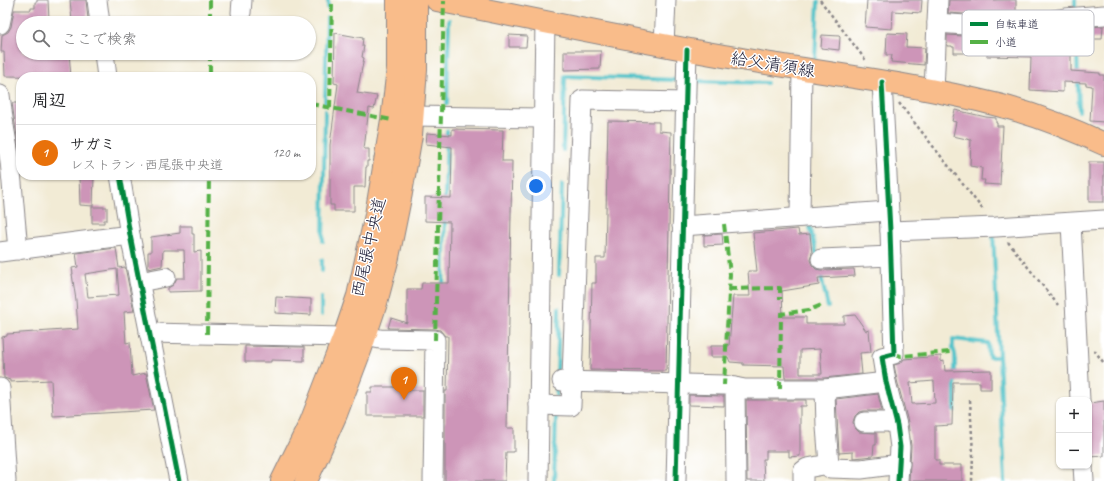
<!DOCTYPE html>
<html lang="ja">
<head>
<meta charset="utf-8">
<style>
  :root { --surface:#fff; --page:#f6f6f6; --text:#202124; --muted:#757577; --line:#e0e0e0; --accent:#1a73e8 }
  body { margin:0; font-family:Caveat,"Klee One",sans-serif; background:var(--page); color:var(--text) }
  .controls { position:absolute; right:12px; bottom:12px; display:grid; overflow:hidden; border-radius:8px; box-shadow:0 1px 3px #0004 }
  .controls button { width:36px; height:36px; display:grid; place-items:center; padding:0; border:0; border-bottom:1px solid var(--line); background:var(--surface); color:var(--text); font:20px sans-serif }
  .you { position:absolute; left:536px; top:186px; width:14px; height:14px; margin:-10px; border:3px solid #fff; border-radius:50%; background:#1a73e8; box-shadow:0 0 0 6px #1a73e833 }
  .badge { display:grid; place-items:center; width:26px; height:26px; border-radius:50%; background:var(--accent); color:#fff; font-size:13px; font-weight:700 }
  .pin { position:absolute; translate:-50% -33px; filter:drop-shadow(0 1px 2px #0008) }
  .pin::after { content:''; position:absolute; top:21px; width:14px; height:12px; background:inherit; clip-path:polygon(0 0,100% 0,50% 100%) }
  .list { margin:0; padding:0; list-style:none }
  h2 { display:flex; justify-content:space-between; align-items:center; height:52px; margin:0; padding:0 16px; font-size:17px }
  h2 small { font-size:13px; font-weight:400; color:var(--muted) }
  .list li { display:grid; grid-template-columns:26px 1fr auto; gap:12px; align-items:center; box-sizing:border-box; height:56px; padding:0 16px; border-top:1px solid var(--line) }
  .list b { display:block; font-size:15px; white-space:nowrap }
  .list p { margin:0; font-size:13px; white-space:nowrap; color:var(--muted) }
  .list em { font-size:13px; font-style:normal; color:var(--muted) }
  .icon { flex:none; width:22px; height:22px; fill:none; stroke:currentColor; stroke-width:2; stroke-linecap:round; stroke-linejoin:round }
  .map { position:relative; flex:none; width:1104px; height:481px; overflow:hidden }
  .search { position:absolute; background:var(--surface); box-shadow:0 1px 3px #0004; left:16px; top:16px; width:300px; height:44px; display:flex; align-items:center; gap:10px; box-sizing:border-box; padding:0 14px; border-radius:22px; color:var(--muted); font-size:15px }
  .panel { position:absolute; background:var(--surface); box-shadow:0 1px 3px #0004; left:16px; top:72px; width:300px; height:108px; border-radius:16px }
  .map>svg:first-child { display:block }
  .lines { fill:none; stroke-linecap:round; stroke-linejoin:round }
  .stream { stroke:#56c4ca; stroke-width:4 }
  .building { fill:#cd95b8; fill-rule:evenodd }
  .minor-casing { stroke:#8a8688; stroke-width:21 }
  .major-casing { stroke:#8a8688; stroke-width:24 }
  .path { stroke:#8a8688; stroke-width:2.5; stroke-dasharray:3 3; stroke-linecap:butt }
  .minor { stroke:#fff; stroke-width:19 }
  .major { stroke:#f9bc8a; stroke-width:22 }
  .quiet { stroke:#55b146; stroke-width:4; stroke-dasharray:8 4; stroke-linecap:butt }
  .cycleway-casing { stroke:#fff; stroke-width:8 }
  .cycleway { stroke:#00873e; stroke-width:5 }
  .labels { text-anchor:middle; stroke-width:3; stroke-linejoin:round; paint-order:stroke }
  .street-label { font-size:17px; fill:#22223b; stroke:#fff }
  .key { fill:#fff; stroke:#bdbdc4; stroke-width:1 }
  .key-label { font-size:11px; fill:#22223b }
</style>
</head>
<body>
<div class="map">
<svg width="1104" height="481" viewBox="0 0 1104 481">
  <rect width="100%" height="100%" fill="#fff"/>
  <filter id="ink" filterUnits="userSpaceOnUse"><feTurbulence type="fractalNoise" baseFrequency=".025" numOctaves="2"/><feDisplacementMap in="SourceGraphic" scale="8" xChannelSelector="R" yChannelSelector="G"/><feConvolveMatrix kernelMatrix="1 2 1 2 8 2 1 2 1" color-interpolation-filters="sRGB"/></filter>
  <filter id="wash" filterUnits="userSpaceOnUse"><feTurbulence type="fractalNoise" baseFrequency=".012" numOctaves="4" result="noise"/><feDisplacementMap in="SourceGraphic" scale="16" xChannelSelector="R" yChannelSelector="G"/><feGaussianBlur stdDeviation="0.9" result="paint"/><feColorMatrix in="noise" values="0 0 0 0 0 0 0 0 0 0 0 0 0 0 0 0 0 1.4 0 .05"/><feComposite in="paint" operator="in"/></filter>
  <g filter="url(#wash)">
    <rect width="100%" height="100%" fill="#f2ebd5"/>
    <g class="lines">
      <g class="stream">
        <path d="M1075 0V12"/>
        <path d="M328 8V0"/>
        <path d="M1076 24 1079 111"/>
        <path d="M815 58 818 2"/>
        <path d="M692 81 767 83"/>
        <path d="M325 104 327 18"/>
        <path d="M447 104 449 20"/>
        <path d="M563 150 565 76 679 80"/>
        <path d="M445 202 447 131"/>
        <path d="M809 222 817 256"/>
        <path d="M993 232 1005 481"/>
        <path d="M323 241 325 111"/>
        <path d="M818 263 828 307"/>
        <path d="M322 271V260"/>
        <path d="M559 275 562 185"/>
        <path d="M443 288 445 217"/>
        <path d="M321 315V297"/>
        <path d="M557 378 559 308"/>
        <path d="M556 395 557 385"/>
        <path d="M947 410H955V354L953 348V339L988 343 989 357H999"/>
        <path d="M554 481 556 416"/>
      </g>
    </g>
    <g id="blocks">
      <g class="building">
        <path d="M37 0H48L49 19H46V23H23V53H69L71 77 5 76 4 52H1L2 35 8 32 11 27 14 10H31V8H35V2H37Z"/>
        <path d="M70 0H86L88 19 72 21Z"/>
        <path d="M867 0H922L921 13 893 11 892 29 865 27Z"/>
        <path d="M949 0H1016V15L1007 17 948 13Z"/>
        <path d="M1103 26 1102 39H1071V71L1100 73V75H1104V122L1090 121 1092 86 1086 85V83L1063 82V92L1030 90 1031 57 987 56V53H954V47H952V46H947V35L1010 39 1066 29Z"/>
        <path d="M335 33 363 38 362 46H364L362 57 364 58 357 93 377 96 374 109 369 108 364 149H369V161H367V167H366L365 187H354V211H334V205H330V145L338 84 334 83Z"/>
        <path d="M887 33 907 34 906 47 925 48 924 65 891 62 892 55H886Z"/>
        <path d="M509 35 527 36 526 47H509Z"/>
        <path d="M822 35 839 36 840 37 839 50 821 48Z"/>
        <path d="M564 51H601L600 69 564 70Z"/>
        <path d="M12 103H21V161L15 124Z"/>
        <path d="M955 110 986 117 996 118V123H997V126H1003L1000 185 984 184 985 180H981L982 168 970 166 971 140 953 136 956 122 952 121Z"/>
        <path d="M608 121 659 122V131L671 132 666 371 590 370 592 283H596V258H605Z"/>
        <path d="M452 129 503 130 502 161H512L507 428H514V452H506L505 481H445V391H447L448 336H445L440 330 435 329 388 328 391 318 407 323V289H421L422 283H449L450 222 425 221V197L451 198 452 147 426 144 427 133 452 135Z"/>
        <rect x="1089" y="162" width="15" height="40"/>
        <path d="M79 175H94L93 206 80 205Z"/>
        <path d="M92 207H107V220H104V223H92Z"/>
        <path d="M180 226H192V234H194V252L201 251V291L168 292V288L173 285 177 278H185L184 250H163L162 266 148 269V252H151V237L180 233Z"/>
        <path d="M798 229 799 235 810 234 812 253 810 260 812 265 816 269 821 270 854 269 855 276 818 278 819 285 782 291 783 317H806V324H844V316L855 315 866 331 869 330 871 352 860 353 862 374 824 378H785L784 366 743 365V363L730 362 728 357H711V346H729L733 296H750L748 271H757L753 233ZM820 349 822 374H800V350Z"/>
        <path d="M722 234 723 245 704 246V235Z"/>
        <path d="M116 248 119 268 125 267 134 311 124 312 126 343 130 342 132 376 146 373 154 410 53 416 51 380 10 382V380L4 378 2 337 7 336V334L78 329 76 300 72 274H73L72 268 78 267 76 253ZM117 269 119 295 88 297 85 274Z"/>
        <path d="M276 297 311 299V315L275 313Z"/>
        <path d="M245 346 304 347V361L271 360V362H245Z"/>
        <path d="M941 356V362L944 361 945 371 991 370V389H980V382H953L952 425 935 426V460H939V465H962V481H909L911 446 908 422 897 380 894 365 901 363 904 359ZM934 381 935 403 912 404 910 383Z"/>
        <path d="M372 387H393L406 388V390H423V416H367V392H372Z"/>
        <path d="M878 394 882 411H864L859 412 855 416 853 422 854 427 859 432 876 433V445H874L873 456 853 458V452L839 453 836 399Z"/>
        <path d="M689 395 724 396V406L689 405Z"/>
        <path d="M746 400H806V406H800V456L789 457V451H766V459H763L764 481H747Z"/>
        <path d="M1104 401V456L1090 457 1089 447V406L1090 403Z"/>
      </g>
    </g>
  </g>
  <g filter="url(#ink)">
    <use href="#blocks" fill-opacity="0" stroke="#8a8688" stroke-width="1"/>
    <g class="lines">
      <g class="minor-casing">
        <g id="minor">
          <path d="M97 0 100 23"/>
          <path d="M241 13 242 0"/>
          <path d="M937 23 1008 28 1065 18 1104 15"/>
          <path d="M0 24 5 0"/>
          <path d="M664 45 666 0"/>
          <path d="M104 53 107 77"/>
          <path d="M882 82 890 231 894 354 882 357 886 382 897 425 900 447 898 481"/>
          <path d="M934 91 938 0"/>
          <path d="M0 95 4 126 10 161 18 250"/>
          <path d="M412 116 543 118"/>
          <path d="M120 175 130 235 179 481"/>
          <path d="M800 217 802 69"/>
          <path d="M1071 223 1080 400"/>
          <path d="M682 226 888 211"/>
          <path d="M890 231 996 227 1104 220"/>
          <path d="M0 252 130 235"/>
          <path d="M821 259 891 256"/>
          <path d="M139 282 166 277"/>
          <path d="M149 333 344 337"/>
          <path d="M365 336 380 339 435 340 433 481"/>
          <path d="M562 381 724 385 745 389H825L886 382"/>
          <path d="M735 387 736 481"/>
          <path d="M0 388 6 481"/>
          <path d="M825 389 826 427 829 464"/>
          <path d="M539 405 571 406 582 100 686 102"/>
          <path d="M864 422H896"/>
          <path d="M1083 466 1084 481"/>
          <path d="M538 481 545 21"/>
          <path d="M676 481 687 50"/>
          <path d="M803 481V471L807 468 829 464 830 468 861 469 900 464"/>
        </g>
      </g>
      <g class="major-casing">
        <g id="major">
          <path d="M437 0C540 21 644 43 747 60 831 74 915 84 998 105 1034 114 1070 128 1104 144"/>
          <path d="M282 481 311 422 344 337 358 296 376 215 392 120 398 68V0"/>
          <path d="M306 481 336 414 361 348 376 303 388 257 401 193 411 135 416 69V0"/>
        </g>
      </g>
      <g class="path">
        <path d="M820 0 867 62"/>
        <path d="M899 103 984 211"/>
        <path d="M1008 242 1058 305"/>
        <path d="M1094 350 1104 363"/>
        <path d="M970 400 973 454 972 481"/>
      </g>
      <use href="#minor" class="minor"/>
      <use href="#major" class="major"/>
      <g class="quiet">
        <path d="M210 0V23"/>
        <path d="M210 53V77"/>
        <path d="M311 104 392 120"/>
        <path d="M330 108 332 0"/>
        <path d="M724 224 730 274 724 385"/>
        <path d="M729 289 780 288V299"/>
        <path d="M207 334 209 175"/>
        <path d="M435 340 444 1"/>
        <path d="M894 354 901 356 951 352"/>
        <path d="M780 389 781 314 809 310 824 304"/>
      </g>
      <g class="cycleway-casing">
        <g id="cycleway">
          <path d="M882 82 890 231 894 354 882 357 886 382 897 425 900 447 898 481"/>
          <path d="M120 175 130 235 179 481"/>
          <path d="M676 481 687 50"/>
        </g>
      </g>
      <use href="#cycleway" class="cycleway"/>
    </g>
  </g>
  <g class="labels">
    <g class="street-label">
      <text transform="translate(773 64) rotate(9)" y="6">給父清須線</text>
      <text transform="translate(368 247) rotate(-77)" y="6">西尾張中央道</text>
    </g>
  </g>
  <rect x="962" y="10" width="132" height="46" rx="6" class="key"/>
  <rect x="970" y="22" width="18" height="4" fill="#00873e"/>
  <rect x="970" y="40" width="18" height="4" fill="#55b146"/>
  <g class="key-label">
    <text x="995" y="28">自転車道</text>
    <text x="995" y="46">小道</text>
  </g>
</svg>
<div class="controls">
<button>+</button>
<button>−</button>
</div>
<div class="you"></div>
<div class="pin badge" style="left:404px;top:400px;background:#e8710a">1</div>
<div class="search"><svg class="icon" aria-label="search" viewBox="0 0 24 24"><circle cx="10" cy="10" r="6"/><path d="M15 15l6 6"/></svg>ここで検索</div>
<section class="panel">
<h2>周辺<small></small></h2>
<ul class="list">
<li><span class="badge" style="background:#e8710a">1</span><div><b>サガミ</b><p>レストラン · 西尾張中央道</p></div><em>120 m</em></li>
</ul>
</section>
</div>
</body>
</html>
